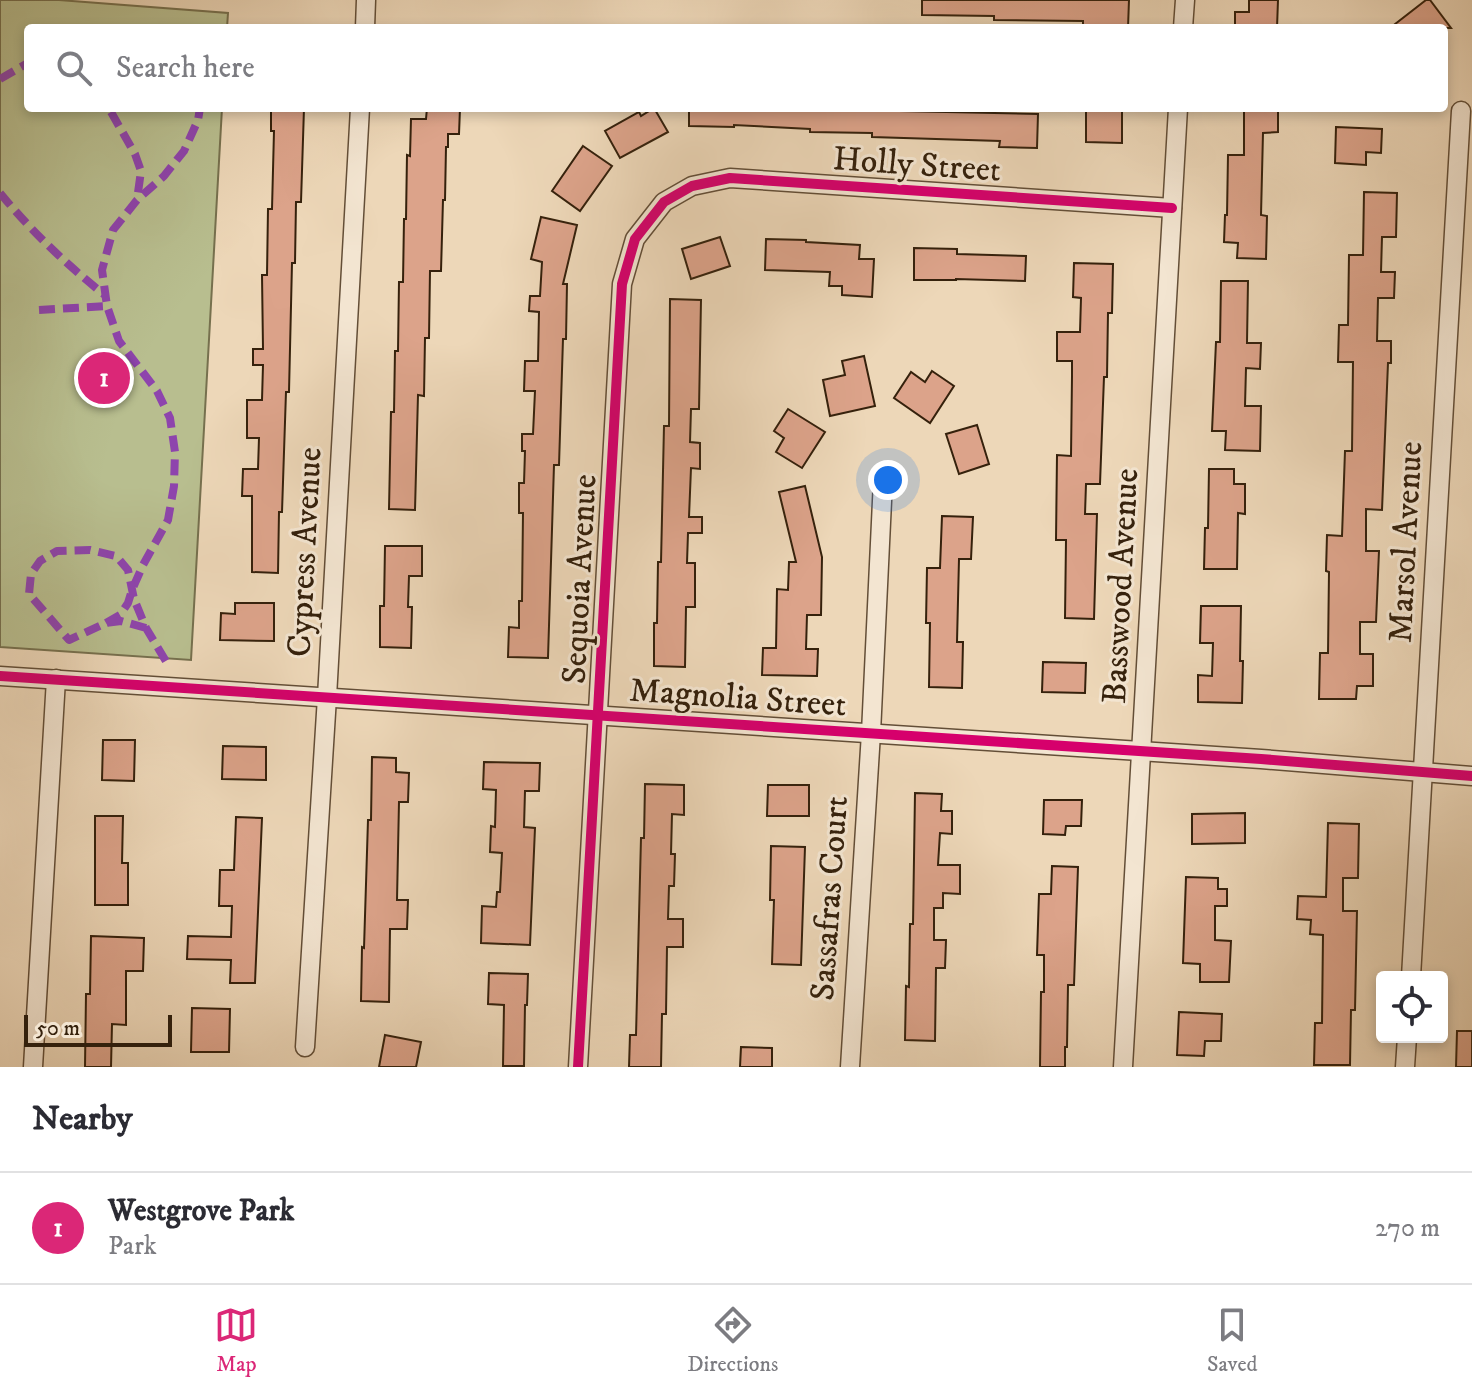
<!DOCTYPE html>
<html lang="en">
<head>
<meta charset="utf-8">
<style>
  :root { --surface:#fff; --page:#f7f7f7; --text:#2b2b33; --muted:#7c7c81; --line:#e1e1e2; --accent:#db2777 }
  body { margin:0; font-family:"IM FELL DW Pica",serif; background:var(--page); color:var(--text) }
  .controls { position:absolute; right:24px; bottom:24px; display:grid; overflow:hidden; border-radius:8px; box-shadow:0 4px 12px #0003 }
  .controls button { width:72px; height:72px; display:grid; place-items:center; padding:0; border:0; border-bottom:2px solid var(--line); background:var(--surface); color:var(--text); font:40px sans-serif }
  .scale { position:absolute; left:24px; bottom:20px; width:148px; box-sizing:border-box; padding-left:8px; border:4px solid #35210c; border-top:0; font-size:22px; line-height:28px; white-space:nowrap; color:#35210c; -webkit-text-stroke:6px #f3e5d1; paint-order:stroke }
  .you { position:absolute; left:888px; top:480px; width:28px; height:28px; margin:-20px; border:6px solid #fff; border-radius:50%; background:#1a73e8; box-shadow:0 0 0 12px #1a73e833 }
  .badge { display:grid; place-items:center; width:52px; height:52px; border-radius:50%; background:var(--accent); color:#fff; font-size:26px; font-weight:700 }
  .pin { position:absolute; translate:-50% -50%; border:4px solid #fff; box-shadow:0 2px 8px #0006 }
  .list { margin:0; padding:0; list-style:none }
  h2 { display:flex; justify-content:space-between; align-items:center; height:104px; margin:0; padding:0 32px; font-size:34px }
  h2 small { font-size:26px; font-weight:400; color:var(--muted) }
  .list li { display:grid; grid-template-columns:52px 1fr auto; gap:24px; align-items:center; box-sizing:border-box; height:112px; padding:0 32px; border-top:2px solid var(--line) }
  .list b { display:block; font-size:30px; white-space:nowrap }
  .list p { margin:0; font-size:26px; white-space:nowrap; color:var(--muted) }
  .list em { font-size:26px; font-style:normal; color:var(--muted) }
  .icon { flex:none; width:44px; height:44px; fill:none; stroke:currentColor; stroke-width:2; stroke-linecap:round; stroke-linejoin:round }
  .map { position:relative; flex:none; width:1472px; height:1067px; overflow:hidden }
  .search { position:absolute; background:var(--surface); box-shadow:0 4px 12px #0003; left:24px; right:24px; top:24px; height:88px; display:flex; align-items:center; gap:20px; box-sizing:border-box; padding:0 28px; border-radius:8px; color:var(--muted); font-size:30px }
  .sheet { height:216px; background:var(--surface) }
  nav { display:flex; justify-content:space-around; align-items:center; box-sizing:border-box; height:112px; border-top:2px solid var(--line); background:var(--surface); font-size:22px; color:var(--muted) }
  nav a { display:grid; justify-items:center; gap:4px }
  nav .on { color:var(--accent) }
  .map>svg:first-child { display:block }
  .green { fill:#b8be8f; stroke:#76704e; stroke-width:2 }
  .building { fill:#dca38a; stroke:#35210c; stroke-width:2 }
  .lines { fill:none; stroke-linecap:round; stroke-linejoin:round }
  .street-casing { stroke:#634e37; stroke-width:21 }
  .street { stroke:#f3e5d1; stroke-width:18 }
  .quiet { stroke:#8e44ad; stroke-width:8; stroke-dasharray:16 8; stroke-linecap:butt }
  .cycleway-casing { stroke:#f3e5d1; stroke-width:15 }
  .cycleway { stroke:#d6006c; stroke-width:10 }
  .labels { text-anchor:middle; stroke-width:6; stroke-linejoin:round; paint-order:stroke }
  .street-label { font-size:34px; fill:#35210c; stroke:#f3e5d1 }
</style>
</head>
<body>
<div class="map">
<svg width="1472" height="1067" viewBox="0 0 1472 1067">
  <rect width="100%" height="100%" fill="#edd7b8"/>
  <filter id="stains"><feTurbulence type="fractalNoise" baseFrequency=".0025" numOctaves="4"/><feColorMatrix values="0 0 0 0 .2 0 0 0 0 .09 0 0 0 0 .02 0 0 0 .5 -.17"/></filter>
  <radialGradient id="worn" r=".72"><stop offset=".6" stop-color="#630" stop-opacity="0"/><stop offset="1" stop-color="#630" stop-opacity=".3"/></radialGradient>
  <path class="green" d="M0 0H59L228 13 227 28H28V108H222L191 660 0 647Z"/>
  <g class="building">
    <path d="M922 0H1129L1128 28H1083V21L994 20V16L922 15Z"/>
    <path d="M1249 0H1278L1277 28H1235V12H1249Z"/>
    <path d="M1426 0H1430L1451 28H1390Z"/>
    <path d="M271 108H304L301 202H296L295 263H292L289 392H286L282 512H279L278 573 252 572V496H242L243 469H258L259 438H247V400H262L263 365H253V349H263L262 275H267L268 209H272L274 131H271Z"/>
    <path d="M427 108H460L459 134H448V147H446L445 200H443L441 271H430L429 338H425L424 396 418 395 415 510 389 509 391 412H394L395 351H398L399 282H403L404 219H406L407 155 410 156 411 119H426Z"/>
    <path d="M654 108 668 132 620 158 605 131 639 112 641 116Z"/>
    <path d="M689 108H852V110L1038 114 1037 148 999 147 1000 141 872 137V133L810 132V129L734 125V127L689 126Z"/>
    <path d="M1086 108H1122V143L1086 142Z"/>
    <path d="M1244 108H1278V132L1263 133 1261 215 1267 216 1266 259 1237 258 1238 243 1224 242 1225 215H1227L1228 155H1244Z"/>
    <path d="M1336 127 1382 129 1381 153 1366 152V165L1335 163Z"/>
    <path d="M583 146 612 166 580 211 552 191Z"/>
    <path d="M1364 192 1397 193 1396 237H1382L1381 272H1395L1394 298H1378L1377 341H1391V363H1388L1382 510 1366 509V551H1379L1376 622H1360V654H1373V686H1357L1356 699H1319L1320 653H1328L1329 572 1326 571 1327 535 1342 536 1345 451H1352L1353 362H1338L1339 325H1348L1349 255H1363Z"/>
    <path d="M541 217 577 225 563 284H567L566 339H563L559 465H554L548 658 508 657 509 627 519 628V601H522L523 513H519V483H524L525 451H522V434H533L535 391H524L525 361H538L539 312 529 311 530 296H540L542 262 531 259Z"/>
    <path d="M720 237 730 266 691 279 682 249Z"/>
    <path d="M766 239 806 240V242L860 245 859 259H874L872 297 842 295V286H829L830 272 765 270Z"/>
    <path d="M914 248 957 249V254L1026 256 1025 281 956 279V280H914Z"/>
    <path d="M1074 263 1113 264 1112 313H1108L1107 377H1104L1100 484H1086L1085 514H1097L1094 619 1065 618 1066 540H1056L1057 455 1071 456 1072 376V361H1057V332H1080L1081 298 1073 297Z"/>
    <path d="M1221 281H1248L1247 343H1261L1260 369 1246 368 1245 406H1261L1260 451 1225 450 1226 431H1212L1216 342H1220Z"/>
    <path d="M670 299 701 300 699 409H691L690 442 700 443V469L691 468 689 517H702V533H688L687 563H695V607H686L685 667 654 666V623H657L658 562H661L664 426H669Z"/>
    <path d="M864 356 875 406 830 416 823 380 845 375 842 361Z"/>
    <path d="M932 371 954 386 930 423 894 398 911 372 925 382Z"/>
    <path d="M788 409 825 432 802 468 776 452 784 438 774 431Z"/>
    <path d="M977 425 989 464 959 474 946 434Z"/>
    <path d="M1209 469H1234V484H1245V514L1238 513 1237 569H1204L1205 528H1208Z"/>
    <path d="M805 486 822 557 821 615H807L806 649H818L817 676 762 675 763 648H776L777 589 788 590 789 562H796L779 492Z"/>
    <path d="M942 516 973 517 971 559H959L957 642H963L962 688 929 687 930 623H926L927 568H940Z"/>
    <path d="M385 546H422V576H409L408 607H412L411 648 380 647V606H384Z"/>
    <path d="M235 603H274V641L220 640 221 613 235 614Z"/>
    <path d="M1201 606H1241L1240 661H1243L1242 703 1198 702V675L1212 676 1213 643H1200Z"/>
    <path d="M1043 662 1086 663 1085 693 1042 692Z"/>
    <path d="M103 740H135L134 781 102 780Z"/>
    <path d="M223 746 266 747V780L222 779Z"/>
    <path d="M372 757 396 758V772L409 773 408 802H399L397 900H408L407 929H390L389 1002 361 1001 362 947 364 948 368 820H371Z"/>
    <path d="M484 762 540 763 539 791H525L524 827 535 828 530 945 481 943 482 906 496 907 497 892H500L502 853 490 852 491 826 495 827 496 790 483 789Z"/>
    <path d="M645 784 684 785V815L672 814 671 854H675L674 886H669L668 919H683V947H667L666 1014H662L661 1067H629L630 1035H636L641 838H644Z"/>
    <path d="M768 785H809V816H767Z"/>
    <path d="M915 793 942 794 941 811H952V834L940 833 938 865H960V894L943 893V908H934V940H946L945 968H936L935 1041 905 1040 906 986 909 987 910 924H913Z"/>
    <path d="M1044 800H1082L1081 826H1066L1065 835 1043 834Z"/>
    <path d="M1245 813V843L1192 844V814Z"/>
    <path d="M95 816H123L122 863H128V905H95Z"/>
    <path d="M236 817 262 818 255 983H230L231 960 187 959 188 936 231 937 232 906H219L220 870H234Z"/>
    <path d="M1328 823 1359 824 1358 878H1343V911H1357L1355 1010H1351L1350 1065H1314L1315 1023H1322L1323 935 1310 934 1311 920 1297 919 1298 896 1326 897Z"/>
    <path d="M771 846 805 847 801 965 772 964 774 900H770Z"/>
    <path d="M1052 866 1078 867 1074 985H1068L1067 1047H1065V1067H1040L1041 992H1044V955H1037L1039 894H1051Z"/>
    <path d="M1186 877 1218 878V889H1227V906H1215V940L1231 941 1229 982H1200V964L1183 963Z"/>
    <path d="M91 936 144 938 143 971H126V1025L112 1024 111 1067H85L86 994H90Z"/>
    <path d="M489 973 528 974 527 1005H525L524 1066H503L504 1005 488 1004Z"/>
    <path d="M192 1008 230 1009 229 1052H191Z"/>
    <path d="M1179 1012 1222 1014 1221 1041H1205L1204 1056 1177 1055Z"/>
    <path d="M1457 1031H1472V1067H1456Z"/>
    <path d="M385 1035 421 1042 416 1067H379Z"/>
    <path d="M741 1047 772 1048V1067H740Z"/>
  </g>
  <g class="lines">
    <g class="street-casing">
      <g id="street">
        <path d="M365 28 366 0"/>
        <path d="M1183 28 1185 0"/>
        <path d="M0 676 1261 759 1472 776"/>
        <path d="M1411 977 1461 111"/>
        <path d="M305 1047 327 697 360 108"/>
        <path d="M33 1067 56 679"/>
        <path d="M578 1067 622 284 635 239 664 202 692 186 730 178 1172 208"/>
        <path d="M850 1067 871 733 883 480"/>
        <path d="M1123 1067 1178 108"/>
        <path d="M1405 1067 1407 1037"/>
      </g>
    </g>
    <use href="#street" class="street"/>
    <g class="quiet">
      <path d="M0 79 28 63"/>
      <path d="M111 112 135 154 141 171 137 200"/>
      <path d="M0 193C33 233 66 264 106 296"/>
      <path d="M39 310 107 306"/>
      <path d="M106 623 120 615 128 603 132 590 143 565 168 520 174 486 175 452 170 418 157 391 119 341 107 306 102 270 113 230 137 200 164 176 184 151 198 120 200 108"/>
      <path d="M146 628 121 621 106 623 69 640 29 594 31 574 40 561 57 551 90 550 116 556 128 570 134 599 146 628 167 663"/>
    </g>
    <g class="cycleway-casing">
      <g id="cycleway">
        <path d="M0 676 1261 759 1472 776"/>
        <path d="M578 1067 622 284 635 239 664 202 692 186 730 178 1172 208"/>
      </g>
    </g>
    <use href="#cycleway" class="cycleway"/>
  </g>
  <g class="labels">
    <g class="street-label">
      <text transform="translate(917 163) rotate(4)" y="12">Holly Street</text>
      <text transform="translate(1404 542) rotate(-87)" y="12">Marsol Avenue</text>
      <text transform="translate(303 552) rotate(-87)" y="12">Cypress Avenue</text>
      <text transform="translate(578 579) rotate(-87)" y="12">Sequoia Avenue</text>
      <text transform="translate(1119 586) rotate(-87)" y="12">Basswood Avenue</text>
      <text transform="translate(738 696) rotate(4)" y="12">Magnolia Street</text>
      <text transform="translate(828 898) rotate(-86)" y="12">Sassafras Court</text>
    </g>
  </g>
  <rect width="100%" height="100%" filter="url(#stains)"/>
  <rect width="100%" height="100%" fill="url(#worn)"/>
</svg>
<div class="controls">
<button><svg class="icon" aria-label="locate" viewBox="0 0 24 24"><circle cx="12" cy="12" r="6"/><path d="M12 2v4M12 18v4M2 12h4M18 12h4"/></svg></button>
</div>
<div class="scale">50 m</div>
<div class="you"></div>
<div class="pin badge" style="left:104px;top:378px">1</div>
<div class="search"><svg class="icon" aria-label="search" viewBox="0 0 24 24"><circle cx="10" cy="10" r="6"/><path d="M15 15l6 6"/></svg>Search here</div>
</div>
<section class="sheet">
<h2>Nearby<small></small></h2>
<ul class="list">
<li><span class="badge">1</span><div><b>Westgrove Park</b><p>Park</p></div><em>270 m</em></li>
</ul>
</section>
<nav>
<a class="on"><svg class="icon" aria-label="map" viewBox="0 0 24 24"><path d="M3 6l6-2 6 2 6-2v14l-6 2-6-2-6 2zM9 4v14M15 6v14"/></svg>Map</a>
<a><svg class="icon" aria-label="directions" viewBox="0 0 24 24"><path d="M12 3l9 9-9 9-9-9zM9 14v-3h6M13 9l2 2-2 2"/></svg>Directions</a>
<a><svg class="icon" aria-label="saved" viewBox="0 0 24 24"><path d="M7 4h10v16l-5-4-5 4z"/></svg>Saved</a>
</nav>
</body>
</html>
